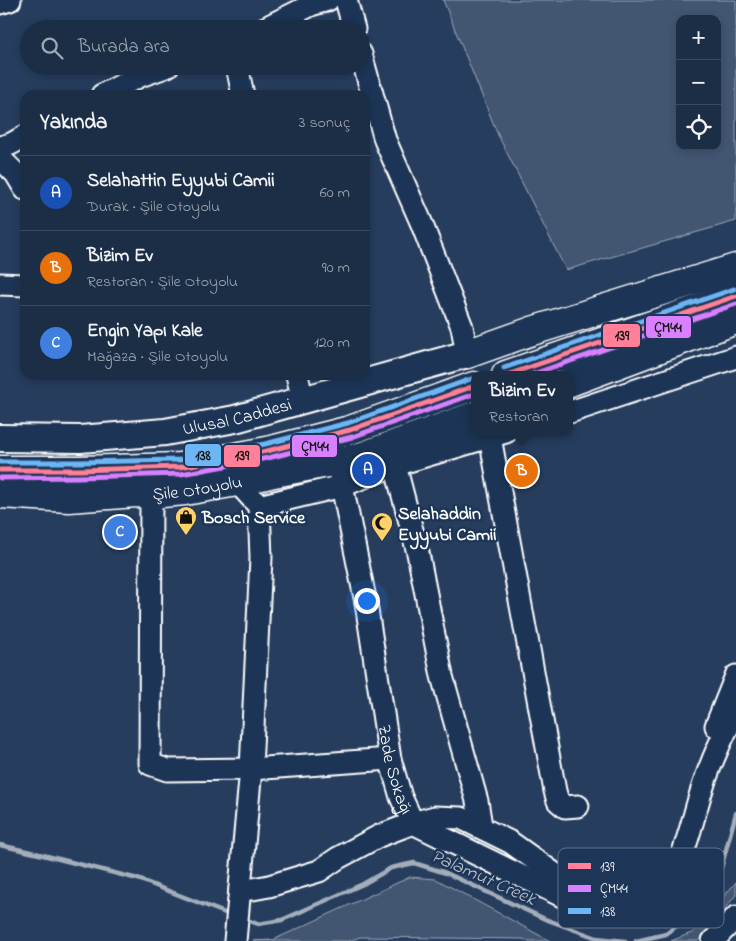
<!DOCTYPE html>
<html lang="tr">
<head>
<meta charset="utf-8">
<style>
  :root { --surface:#1c2e46; --page:#25364d; --text:#f1f3f6; --muted:#a0a8b3; --line:#3a4a5f; --accent:#8abfa5 }
  body { margin:0; font-family:"Indie Flower",sans-serif; background:var(--page); color:var(--text) }
  .controls { position:absolute; right:15px; top:15px; display:grid; overflow:hidden; border-radius:10px; box-shadow:0 2px 8px #0003 }
  .controls button { width:45px; height:45px; display:grid; place-items:center; padding:0; border:0; border-bottom:1px solid var(--line); background:var(--surface); color:var(--text); font:25px sans-serif }
  .you { position:absolute; left:366px; top:600px; width:18px; height:18px; margin:-12px; border:4px solid #fff; border-radius:50%; background:#1a73e8; box-shadow:0 0 0 8px #1a73e833 }
  .badge { display:grid; place-items:center; width:32px; height:32px; border-radius:50%; background:var(--accent); color:#fff; font-size:16px; font-weight:700 }
  .pin { position:absolute; translate:-50% -50%; border:2px solid #fff; box-shadow:0 1px 5px #0006 }
  .popup { position:absolute; left:471px; top:371px; width:102px; height:65px; box-sizing:border-box; display:grid; place-content:center; border-radius:10px; background:var(--surface); filter:drop-shadow(0 1px 4px #0005); font-size:16px; white-space:nowrap; color:var(--muted) }
  .popup b { font-size:19px; color:var(--text) }
  .popup::after { content:''; position:absolute; left:50%; top:100%; margin-left:-10px; border:10px solid transparent; border-top-color:var(--surface) }
  .list { margin:0; padding:0; list-style:none }
  h2 { display:flex; justify-content:space-between; align-items:center; height:65px; margin:0; padding:0 20px; font-size:21px }
  h2 small { font-size:16px; font-weight:400; color:var(--muted) }
  .list li { display:grid; grid-template-columns:32px 1fr auto; gap:15px; align-items:center; box-sizing:border-box; height:75px; padding:0 20px; border-top:1px solid var(--line) }
  .list b { display:block; font-size:19px; white-space:nowrap }
  .list p { margin:0; font-size:16px; white-space:nowrap; color:var(--muted) }
  .list em { font-size:16px; font-style:normal; color:var(--muted) }
  .icon { flex:none; width:28px; height:28px; fill:none; stroke:currentColor; stroke-width:2; stroke-linecap:round; stroke-linejoin:round }
  .map { position:relative; flex:none; width:736px; height:941px; overflow:hidden }
  .search { position:absolute; background:var(--surface); box-shadow:0 2px 8px #0003; left:20px; top:20px; width:350px; height:55px; display:flex; align-items:center; gap:12px; box-sizing:border-box; padding:0 18px; border-radius:28px; color:var(--muted); font-size:19px }
  .panel { position:absolute; background:var(--surface); box-shadow:0 2px 8px #0003; left:20px; top:90px; width:350px; height:290px; border-radius:15px }
  .map>svg:first-child { display:block }
  .green { fill:#425672; stroke:#a0aab8; fill-rule:evenodd }
  .lines { fill:none; stroke-linecap:round; stroke-linejoin:round }
  .stream { stroke:#a4aebb; stroke-width:4.5 }
  .minor-casing { stroke:#fff; stroke-width:25 }
  .major-casing { stroke:#fff; stroke-width:30 }
  .highway-casing { stroke:#fff; stroke-width:31 }
  .minor { stroke:#1d3557; stroke-width:21 }
  .major { stroke:#1d3557; stroke-width:26 }
  .highway { stroke:#1d3557; stroke-width:28 }
  .bus-1-casing { stroke:#1d3557; stroke-width:9 }
  .bus-2-casing { stroke:#1d3557; stroke-width:9 }
  .bus-3-casing { stroke:#1d3557; stroke-width:9 }
  .bus-1 { stroke:#ff8098; stroke-width:5 }
  .bus-2 { stroke:#d880ff; stroke-width:5 }
  .bus-3 { stroke:#6db6f5; stroke-width:5 }
  .labels { text-anchor:middle; stroke-width:5; stroke-linejoin:round; paint-order:stroke }
  .street-label { font-size:18px; fill:#fff; stroke:#1d3557 }
  .poi-label { font-size:18px; font-weight:bold; fill:#fff; stroke:#1d3557; text-anchor:start }
  .water-label { font-size:19px; font-style:italic; fill:#bbc2cc; stroke:#1d3557 }
  .key { fill:#1d3557; stroke:#617289; stroke-width:1 }
  .key-label { font-size:14px; fill:#fff }
  .line-badge { stroke:#1d3557; stroke-width:2 }
  .pale-badge-label { font-size:14px; text-anchor:middle; font-weight:bold; fill:#111 }
</style>
</head>
<body>
<div class="map">
<svg width="736" height="941" viewBox="0 0 736 941">
  <rect width="100%" height="100%" fill="#263d5e"/>
  <filter id="ink" filterUnits="userSpaceOnUse"><feTurbulence type="fractalNoise" baseFrequency=".02" numOctaves="2"/><feDisplacementMap in="SourceGraphic" scale="10" xChannelSelector="R" yChannelSelector="G"/><feConvolveMatrix kernelMatrix="1 2 1 2 8 2 1 2 1" color-interpolation-filters="sRGB"/></filter>
  <g filter="url(#ink)">
    <g class="green">
      <path d="M443 0H736V221L566 270 498 135ZM680 19H717V146H680Z"/>
      <path d="M410 877 436 879 550 941H528L523 939 360 937 349 941H253L273 940Z"/>
      <path d="M736 882V895L698 941H671L694 932Z"/>
    </g>
    <g class="lines">
      <g class="stream">
        <path d="M0 845 39 854 138 879 225 913"/>
        <path d="M250 921 258 924 282 920 363 884 391 868 414 863 446 873 545 919 597 938 625 941"/>
        <path d="M636 941 666 934 688 917 704 899 721 868 736 813"/>
      </g>
      <g class="minor-casing">
        <g id="minor">
          <path d="M346 0 354 29"/>
          <path d="M0 3 10 0"/>
          <path d="M263 29 311 5 328 0"/>
          <path d="M361 54 385 140 421 222 462 327 467 354"/>
          <path d="M237 66 243 95"/>
          <path d="M102 95 140 76 168 66"/>
          <path d="M0 147 11 144 25 136"/>
          <path d="M0 158 16 174 25 189"/>
          <path d="M0 284 25 285"/>
          <path d="M297 375 303 401"/>
          <path d="M570 412 736 357"/>
          <path d="M490 437 555 791 558 801 565 807 578 806"/>
          <path d="M390 446 418 553 442 676 477 801 481 826"/>
          <path id="s1" d="M337 461 366 603 390 759 401 797 413 823 570 900C603 906 646 910 670 881 673 878 675 872 677 868 686 847 691 827 697 806 706 773 720 741 736 711"/>
          <path d="M151 494 150 764 167 770 251 769 390 759"/>
          <path d="M259 506 342 486 395 465 506 432"/>
          <path d="M716 726 736 676"/>
          <path d="M240 889H253L269 886 319 871 338 858 379 836 416 822 435 817 461 818 510 842 559 877 582 883 606 887H630L650 881 663 869"/>
          <path d="M235 941 251 769 261 558 259 506 237 482"/>
          <path d="M713 941 736 917"/>
        </g>
      </g>
      <g class="major-casing">
        <g id="major">
          <path id="s2" d="M0 438 80 439 165 432 235 419 467 354"/>
        </g>
      </g>
      <g class="highway-casing">
        <g id="highway">
          <path d="M467 354 532 331 736 268"/>
          <path d="M506 375 736 296"/>
          <path d="M570 382 736 320"/>
          <path d="M0 470H79L180 467 267 451 350 430 474 386"/>
          <path id="s3" d="M0 494 69 498 136 493 151 494 185 491 237 482 274 473 360 457 474 416"/>
        </g>
      </g>
      <use href="#minor" class="minor"/>
      <use href="#major" class="major"/>
      <use href="#highway" class="highway"/>
      <g class="bus-1-casing">
        <g id="bus-1">
          <path d="M507 375 736 296"/>
          <path d="M0 470H79L180 467 267 451 350 430 474 386"/>
        </g>
      </g>
      <g class="bus-2-casing">
        <g id="bus-2">
          <path d="M530 375 736 304"/>
          <path d="M0 478 79 477 181 474 268 458 352 437 474 394"/>
        </g>
      </g>
      <g class="bus-3-casing">
        <g id="bus-3">
          <path d="M504 368 734 289"/>
          <path d="M0 462H79L179 460 265 444 348 423 471 379"/>
        </g>
      </g>
      <use href="#bus-1" class="bus-1"/>
      <use href="#bus-2" class="bus-2"/>
      <use href="#bus-3" class="bus-3"/>
    </g>
  </g>
  <defs>
    <g id="shop-pin" transform="scale(1.125)"><path d="M0 17L-7.5 6A9.5 9.5 0 1 1 7.5 6Z" fill="#ffd166" stroke="#1d3557"/><path d="M-5-2.5h2.3a2.7 3.5 0 0 1 5.4 0H5L5.5 6h-11ZM-1.5-2.5h3a1.5 2.3 0 0 0-3 0Z" fill="#111"/></g>
    <g id="mosque-pin" transform="scale(1.125)"><path d="M0 17L-7.5 6A9.5 9.5 0 1 1 7.5 6Z" fill="#ffd166" stroke="#1d3557"/><path d="M3.5-4.9A6 6 0 1 0 3.5 4.9A5 5 0 1 1 3.5-4.9Z" fill="#111"/></g>
  </defs>
  <g fill-rule="evenodd">
    <use href="#shop-pin" x="186" y="517"/>
    <use href="#mosque-pin" x="382" y="523"/>
  </g>
  <g class="labels">
    <g class="street-label">
      <text dy="6" stroke="none"><textPath href="#s2" startOffset="239">Ulusal Caddesi</textPath></text>
      <text dy="6" stroke="none"><textPath href="#s3" startOffset="198">Şile Otoyolu</textPath></text>
      <text dy="6" stroke="none"><textPath href="#s1" startOffset="314">Zade Sokağı</textPath></text>
    </g>
    <g class="poi-label">
      <text x="398" y="519">Selahaddin<tspan x="398" dy="21">Eyyubi Camii</tspan></text>
      <text x="202" y="523">Bosch Service</text>
    </g>
    <g class="water-label">
      <text transform="translate(484 876) rotate(24)" y="7">Palamut Creek</text>
    </g>
  </g>
  <rect x="558" y="848" width="166" height="80" rx="8" class="key"/>
  <rect x="568" y="863" width="23" height="6" fill="#ff8098"/>
  <rect x="568" y="885" width="23" height="7" fill="#d880ff"/>
  <rect x="568" y="908" width="23" height="6" fill="#6db6f5"/>
  <g class="key-label">
    <text x="600" y="871">139</text>
    <text x="600" y="893">ÇM44</text>
    <text x="600" y="916">138</text>
  </g>
  <g class="line-badge">
    <rect x="645" y="315" width="47" height="24" rx="5" fill="#d880ff"/>
    <rect x="602" y="323" width="39" height="25" rx="5" fill="#ff8098"/>
    <rect x="291" y="434" width="47" height="24" rx="5" fill="#d880ff"/>
    <rect x="184" y="443" width="38" height="24" rx="5" fill="#6db6f5"/>
    <rect x="223" y="444" width="38" height="24" rx="5" fill="#ff8098"/>
  </g>
  <g class="pale-badge-label">
    <text x="668" y="332">ÇM44</text>
    <text x="622" y="340">139</text>
    <text x="315" y="451">ÇM44</text>
    <text x="203" y="460">138</text>
    <text x="242" y="460">139</text>
  </g>
</svg>
<div class="controls">
<button>+</button>
<button>−</button>
<button><svg class="icon" aria-label="locate" viewBox="0 0 24 24"><circle cx="12" cy="12" r="6"/><path d="M12 2v4M12 18v4M2 12h4M18 12h4"/></svg></button>
</div>
<div class="you"></div>
<div class="pin badge" style="left:368px;top:470px;background:#1a4fb4">A</div>
<div class="pin badge" style="left:522px;top:471px;background:#e8710a">B</div>
<div class="popup"><b>Bizim Ev</b>Restoran</div>
<div class="pin badge" style="left:120px;top:532px;background:#3f7fe0">C</div>
<div class="search"><svg class="icon" aria-label="search" viewBox="0 0 24 24"><circle cx="10" cy="10" r="6"/><path d="M15 15l6 6"/></svg>Burada ara</div>
<section class="panel">
<h2>Yakında<small>3 sonuç</small></h2>
<ul class="list">
<li><span class="badge" style="background:#1a4fb4">A</span><div><b>Selahattin Eyyubi Camii</b><p>Durak · Şile Otoyolu</p></div><em>60 m</em></li>
<li><span class="badge" style="background:#e8710a">B</span><div><b>Bizim Ev</b><p>Restoran · Şile Otoyolu</p></div><em>90 m</em></li>
<li><span class="badge" style="background:#3f7fe0">C</span><div><b>Engin Yapı Kale</b><p>Mağaza · Şile Otoyolu</p></div><em>120 m</em></li>
</ul>
</section>
</div>
</body>
</html>
